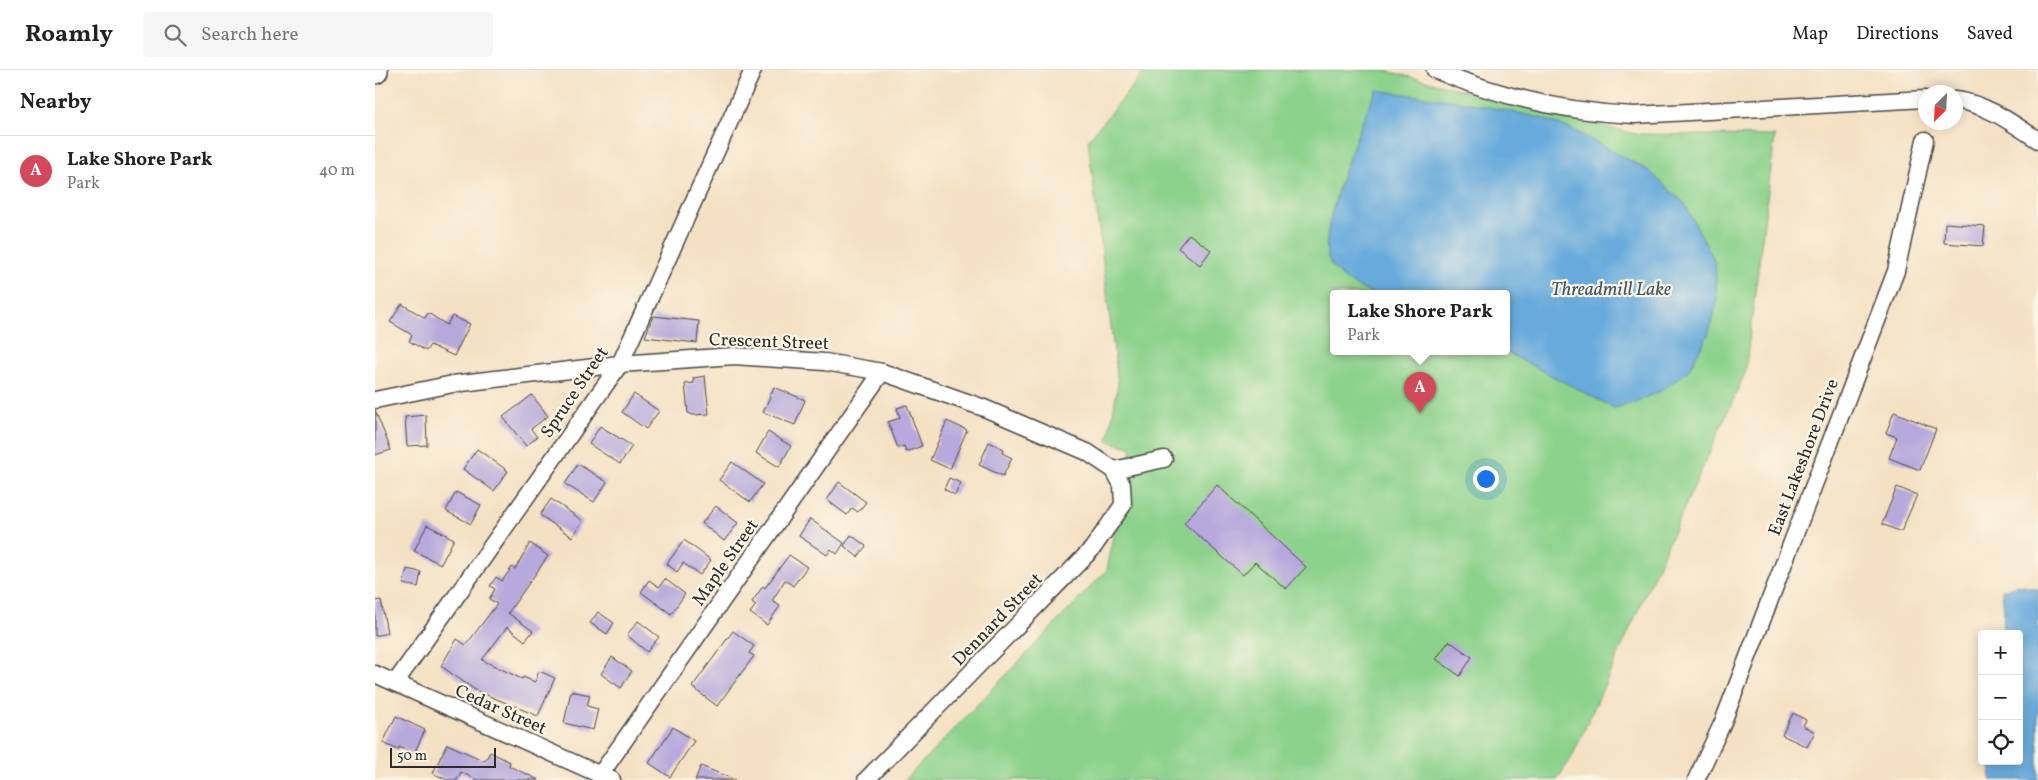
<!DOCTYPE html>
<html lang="en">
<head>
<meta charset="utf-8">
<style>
  :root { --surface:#fff; --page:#f6f6f6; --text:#222; --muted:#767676; --line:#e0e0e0; --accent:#d1495b }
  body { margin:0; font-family:Vollkorn,serif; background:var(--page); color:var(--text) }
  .controls { position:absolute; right:15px; bottom:15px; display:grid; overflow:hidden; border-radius:5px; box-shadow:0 2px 12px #0003 }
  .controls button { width:45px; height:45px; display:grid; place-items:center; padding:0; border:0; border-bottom:1px solid var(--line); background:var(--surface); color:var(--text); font:25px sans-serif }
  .compass { position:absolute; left:1543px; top:15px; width:45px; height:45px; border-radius:50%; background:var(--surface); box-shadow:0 2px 12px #0003; rotate:204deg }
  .scale { position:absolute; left:15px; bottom:12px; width:106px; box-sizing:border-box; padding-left:5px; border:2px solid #2b2b2b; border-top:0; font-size:14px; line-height:18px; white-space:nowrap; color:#2b2b2b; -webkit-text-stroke:4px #fcf5e5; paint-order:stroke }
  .you { position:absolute; left:1110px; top:408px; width:18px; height:18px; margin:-12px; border:4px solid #fff; border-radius:50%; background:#1a73e8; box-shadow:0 0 0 8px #1a73e833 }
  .badge { display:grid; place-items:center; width:32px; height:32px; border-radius:50%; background:var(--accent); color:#fff; font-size:16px; font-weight:700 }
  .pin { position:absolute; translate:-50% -41px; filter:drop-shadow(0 1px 2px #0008) }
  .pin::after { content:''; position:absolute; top:26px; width:18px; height:15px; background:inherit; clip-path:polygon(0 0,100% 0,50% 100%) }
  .popup { position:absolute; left:955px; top:220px; width:180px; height:65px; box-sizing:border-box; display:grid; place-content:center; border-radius:5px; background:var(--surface); filter:drop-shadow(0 1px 4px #0005); font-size:16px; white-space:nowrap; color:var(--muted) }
  .popup b { font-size:19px; color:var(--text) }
  .popup::after { content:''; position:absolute; left:50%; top:100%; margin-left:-10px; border:10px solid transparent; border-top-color:var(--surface) }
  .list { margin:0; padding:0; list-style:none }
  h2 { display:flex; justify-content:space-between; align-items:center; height:65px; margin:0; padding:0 20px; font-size:21px }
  h2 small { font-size:16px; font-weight:400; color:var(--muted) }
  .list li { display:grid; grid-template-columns:32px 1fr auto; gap:15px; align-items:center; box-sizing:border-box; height:70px; padding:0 20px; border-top:1px solid var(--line) }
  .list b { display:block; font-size:19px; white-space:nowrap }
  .list p { margin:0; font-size:16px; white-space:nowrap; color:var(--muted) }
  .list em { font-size:16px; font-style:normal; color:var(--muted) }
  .icon { flex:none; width:28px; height:28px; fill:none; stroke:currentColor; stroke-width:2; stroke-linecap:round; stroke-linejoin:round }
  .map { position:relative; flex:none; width:1663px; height:710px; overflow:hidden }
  header { display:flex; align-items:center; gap:30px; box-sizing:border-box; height:70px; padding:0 25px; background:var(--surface); border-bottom:1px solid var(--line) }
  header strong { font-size:24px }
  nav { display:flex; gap:28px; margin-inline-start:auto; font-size:18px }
  .search { width:350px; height:45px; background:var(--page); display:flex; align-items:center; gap:12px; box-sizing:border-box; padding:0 18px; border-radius:5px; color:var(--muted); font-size:19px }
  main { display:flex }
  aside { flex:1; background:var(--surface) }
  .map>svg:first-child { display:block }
  .green { fill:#8cd28c; stroke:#5c7e5c; fill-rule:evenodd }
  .water { fill:#67aadc; stroke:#496a84 }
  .building { fill:#b7a9dc }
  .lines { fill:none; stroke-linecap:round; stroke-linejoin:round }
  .minor-casing { stroke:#494642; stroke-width:19 }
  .primary-casing { stroke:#494642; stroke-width:28 }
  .minor { stroke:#fff; stroke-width:16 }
  .primary { stroke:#fff; stroke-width:25 }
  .labels { text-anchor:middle; stroke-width:4.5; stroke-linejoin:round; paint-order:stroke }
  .street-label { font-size:18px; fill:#2b2b2b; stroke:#fcf5e5 }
  .water-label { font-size:19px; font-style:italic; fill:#405769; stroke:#fcf5e5 }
</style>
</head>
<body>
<header>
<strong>Roamly</strong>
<div class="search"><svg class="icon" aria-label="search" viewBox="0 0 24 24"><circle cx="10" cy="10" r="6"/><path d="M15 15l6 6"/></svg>Search here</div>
<nav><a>Map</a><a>Directions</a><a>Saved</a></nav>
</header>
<main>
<aside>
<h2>Nearby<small></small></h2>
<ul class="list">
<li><span class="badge">A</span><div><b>Lake Shore Park</b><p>Park</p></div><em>40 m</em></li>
</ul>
</aside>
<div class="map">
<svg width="1663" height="710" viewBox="0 0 1663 710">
  <rect width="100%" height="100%" fill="#fcf5e5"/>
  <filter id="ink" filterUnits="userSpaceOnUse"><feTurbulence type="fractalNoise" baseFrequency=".02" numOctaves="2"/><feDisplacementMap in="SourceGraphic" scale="10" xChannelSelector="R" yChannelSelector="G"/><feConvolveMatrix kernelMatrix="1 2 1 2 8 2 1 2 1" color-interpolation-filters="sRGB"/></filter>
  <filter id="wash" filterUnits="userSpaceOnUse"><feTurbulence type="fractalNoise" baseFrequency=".0096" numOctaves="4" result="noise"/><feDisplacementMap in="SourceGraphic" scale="20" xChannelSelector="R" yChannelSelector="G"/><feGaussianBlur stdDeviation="1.12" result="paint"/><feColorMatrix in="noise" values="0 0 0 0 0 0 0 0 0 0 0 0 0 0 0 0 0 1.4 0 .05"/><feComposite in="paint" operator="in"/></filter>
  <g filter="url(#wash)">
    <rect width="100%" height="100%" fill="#f4e1c4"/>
    <path class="green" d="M771 0H1008L1260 64 1400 66 1370 303 1197 687 1182 710H530L732 500 757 378 733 371 743 314 713 70ZM959 224H1131V282H959Z"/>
    <g class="water">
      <path d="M1001 20 1094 33 1166 48 1194 58 1273 100 1310 134 1340 192 1342 232 1333 265 1313 301 1284 322 1255 334 1239 338 1131 282V224H1000C984 219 959 205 953 188 943 160 987 50 1001 20Z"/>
      <path d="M1641 515 1663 519V710H1615L1617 691H1644V564H1627L1629 541 1627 520Z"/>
    </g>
    <g id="blocks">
      <g class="building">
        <path d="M1570 153 1610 156 1608 176 1569 173Z"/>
        <path d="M814 164 836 180 825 195 803 178Z"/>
        <path d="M27 234 50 248 53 243 72 255 77 246 95 254 79 286 55 275 51 281 34 271 37 265 15 252Z"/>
        <path d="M278 246 324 251 322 273 270 267Z"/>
        <path d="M330 306 334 344 318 345 313 343 310 314 319 313 318 308Z"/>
        <path d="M399 317 430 330 420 355 388 342Z"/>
        <path d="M259 324 284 341 271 359 247 342Z"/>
        <path d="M157 325 173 346 156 359 162 367 151 376 128 347Z"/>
        <path d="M532 335 547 376 531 382 529 376 523 378 513 352 525 348 522 338Z"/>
        <path d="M0 340 16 380 0 385Z"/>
        <path d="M1519 342 1561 359 1545 400 1514 388 1522 367 1511 363Z"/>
        <path d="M51 345 52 375 32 376 30 347Z"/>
        <path d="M572 351 592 360 575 399 555 390Z"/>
        <path d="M225 356 257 376 245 394 214 374Z"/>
        <path d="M393 362 416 376 404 397 381 383Z"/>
        <path d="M614 372 629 379 627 383 637 388 628 406 604 395Z"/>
        <path d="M102 379 133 401 119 421 88 399Z"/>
        <path d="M357 392 388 414 375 432 344 410Z"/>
        <path d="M203 394 232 412 219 432 190 414Z"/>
        <path d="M574 408 586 413 580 425 569 419Z"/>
        <path d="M464 412 491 432 483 442 477 438 472 445 452 430Z"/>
        <path d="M842 415 931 497 911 519 880 492 868 505 809 453Z"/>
        <path d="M1522 417 1542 425 1526 462 1507 454Z"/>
        <path d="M81 422 106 435 96 454 71 441Z"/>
        <path d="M176 429 208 451 197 467 165 445Z"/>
        <path d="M341 436 363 453 349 471 327 453Z"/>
        <path d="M435 449 469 473 462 484 456 479 452 485 424 466Z"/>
        <path d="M52 455 79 469 66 494 39 481Z"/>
        <path d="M476 465 491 476 483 487 469 476Z"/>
        <path d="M309 470 336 490 325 505 308 493 302 502 292 494Z"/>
        <path d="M155 473 173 486 133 543 158 561 150 571 132 557 107 590 147 609 148 607 160 612 164 601 180 608 163 646 100 620 66 596 82 569 91 575 122 534 114 529 120 519 115 516 121 507 127 511 137 497 140 499Z"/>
        <path d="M414 485 432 497 418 516 410 510 397 531 405 536 392 555 375 543 381 535 377 532 388 516 390 518Z"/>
        <path d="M32 499 46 502 43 517 28 514Z"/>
        <path d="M290 509 310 524 296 544 266 522 274 510 284 517Z"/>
        <path d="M6 530 12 563 0 566V531Z"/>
        <path d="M223 542 239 553 232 564 215 553Z"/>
        <path d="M263 551 284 567 272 582 252 565Z"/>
        <path d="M358 561 379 576 374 583 379 586 342 636 317 617Z"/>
        <path d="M1074 571 1097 587 1085 606 1061 589Z"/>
        <path d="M237 587 257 601 246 618 226 604Z"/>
        <path d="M196 621 215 625 212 636 223 639 218 660 189 653Z"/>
        <path d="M1418 643 1431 650 1428 656 1440 662 1432 677 1407 665Z"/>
        <path d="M21 646 50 660 39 684 24 677 23 680 8 673Z"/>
        <path d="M298 657 319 671 295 707 274 693Z"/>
        <path d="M72 674 110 691 115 682 135 692 134 696 164 710H102L86 702 82 710H72L58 703Z"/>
        <path d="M326 696 360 710H320Z"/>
      </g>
    </g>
  </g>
  <g filter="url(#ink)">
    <use href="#blocks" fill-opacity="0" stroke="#494642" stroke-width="1"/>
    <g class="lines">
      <g class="minor-casing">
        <g id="minor">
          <path d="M1060 0C1123 26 1190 42 1259 45L1550 29"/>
          <path d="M1580 30C1612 34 1637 53 1663 70"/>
          <path d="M0 330 78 314 245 294 359 286 450 292 507 302 609 338 712 382 739 400 747 415 748 435 717 479 491 710"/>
          <path d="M739 400 789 389"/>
          <path d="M0 604 237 710"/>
          <path d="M20 613 245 294 378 0"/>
          <path d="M225 705 507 302"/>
          <path d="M1321 710 1348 652 1521 201 1550 70"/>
        </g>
      </g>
      <g class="primary-casing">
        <path id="primary" d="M0 1V0"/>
      </g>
      <use href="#minor" class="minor"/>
      <use href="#primary" class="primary"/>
    </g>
  </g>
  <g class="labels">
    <g class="street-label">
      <text transform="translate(394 271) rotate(2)" y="6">Crescent Street</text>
      <text transform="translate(199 322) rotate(-56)" y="6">Spruce Street</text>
      <text transform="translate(1428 387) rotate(-69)" y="6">East Lakeshore Drive</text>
      <text transform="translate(350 492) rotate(-55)" y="6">Maple Street</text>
      <text transform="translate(622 549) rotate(-46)" y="6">Dennard Street</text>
      <text transform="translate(126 639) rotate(24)" y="6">Cedar Street</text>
    </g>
    <g class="water-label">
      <text x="1236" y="225">Threadmill Lake</text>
    </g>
  </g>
</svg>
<div class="controls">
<button>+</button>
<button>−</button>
<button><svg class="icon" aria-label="locate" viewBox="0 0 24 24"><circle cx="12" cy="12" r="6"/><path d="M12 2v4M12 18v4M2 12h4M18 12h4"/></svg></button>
</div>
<svg class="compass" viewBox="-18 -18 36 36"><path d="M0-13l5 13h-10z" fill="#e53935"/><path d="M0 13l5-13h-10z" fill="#767676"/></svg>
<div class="scale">50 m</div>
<div class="you"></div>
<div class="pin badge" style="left:1045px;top:343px">A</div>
<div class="popup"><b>Lake Shore Park</b>Park</div>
</div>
</main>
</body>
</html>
